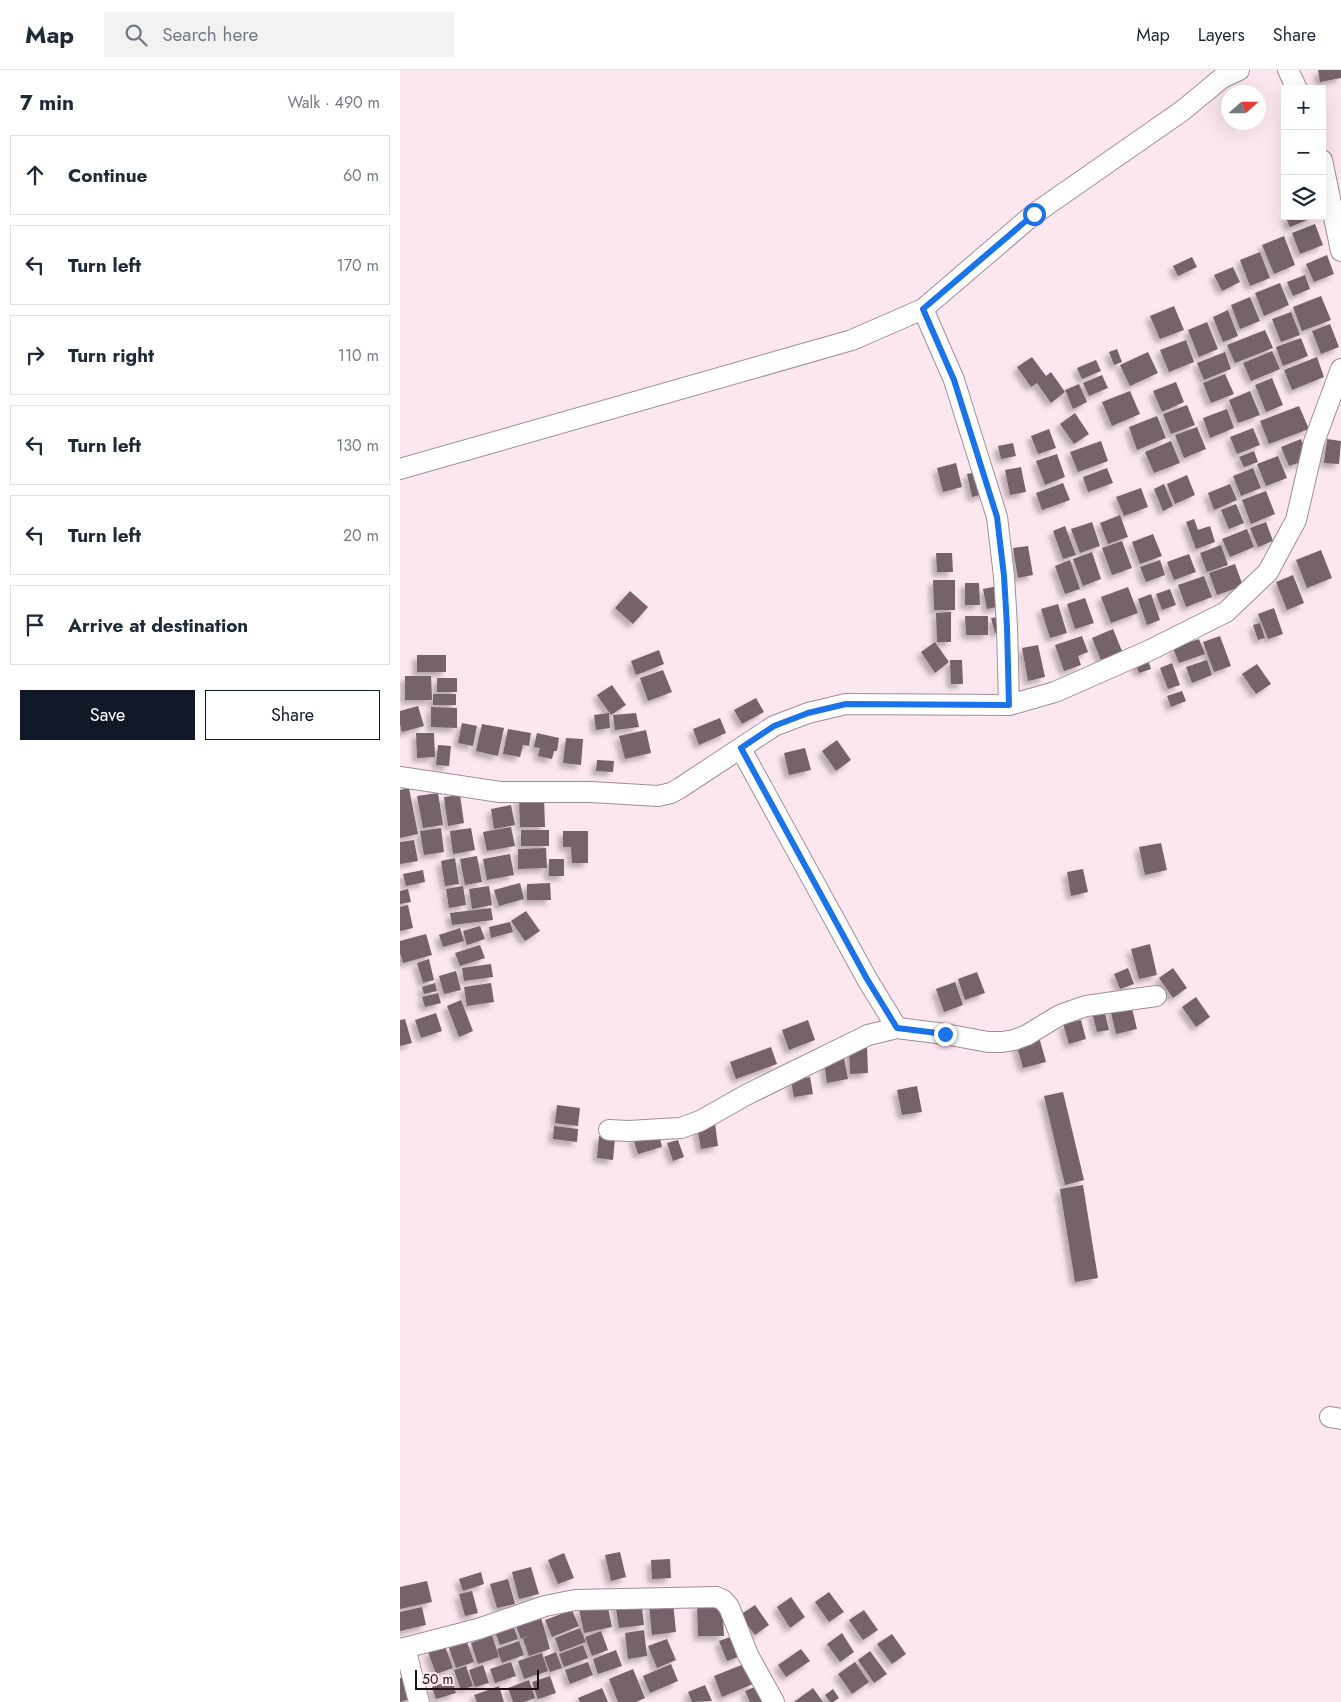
<!DOCTYPE html>
<html lang="en">
<head>
<meta charset="utf-8">
<style>
  :root { --surface:#fff; --page:#f2f2f3; --text:#1f2937; --muted:#747a83; --line:#e0e1e3; --accent:#111827 }
  body { margin:0; font-family:Jost,sans-serif; background:var(--page); color:var(--text) }
  .controls { position:absolute; right:15px; top:15px; display:grid; overflow:hidden; border-radius:0px; box-shadow:0 5px 20px #0002 }
  .controls button { width:45px; height:45px; display:grid; place-items:center; padding:0; border:0; border-bottom:1px solid var(--line); background:var(--surface); color:var(--text); font:25px sans-serif }
  .compass { position:absolute; left:821px; top:15px; width:45px; height:45px; border-radius:50%; background:var(--surface); box-shadow:0 5px 20px #0002; rotate:69deg }
  .scale { position:absolute; left:15px; bottom:12px; width:124px; box-sizing:border-box; padding-left:5px; border:2px solid #191215; border-top:0; font-size:14px; line-height:18px; white-space:nowrap; color:#191215; -webkit-text-stroke:4px #fce7f0; paint-order:stroke }
  .stop { position:absolute; width:15px; height:15px; margin:-11px; border:4px solid #1a73e8; border-radius:50%; background:#fff }
  .stop.end { background:#1a73e8; border-color:#fff; box-shadow:0 1px 5px #0008 }
  .list { margin:0; padding:0; list-style:none }
  h2 { display:flex; justify-content:space-between; align-items:center; height:65px; margin:0; padding:0 20px; font-size:21px }
  h2 small { font-size:16px; font-weight:400; color:var(--muted) }
  .list li { display:grid; grid-template-columns:32px 1fr auto; gap:15px; align-items:center; box-sizing:border-box; height:80px; margin:0 10px 10px; padding:0 10px; border:1px solid var(--line); border-radius:0px }
  .list b { display:block; font-size:19px; white-space:nowrap }
  .list em { font-size:16px; font-style:normal; color:var(--muted) }
  .actions { display:flex; gap:10px; padding:15px 20px }
  .actions a { flex:1; padding:11px 0; border:1px solid var(--accent); border-radius:0px; text-align:center; font-size:18px; color:var(--accent) }
  .actions .main { background:var(--accent); color:#fff }
  .icon { flex:none; width:28px; height:28px; fill:none; stroke:currentColor; stroke-width:2; stroke-linecap:round; stroke-linejoin:round }
  .map { position:relative; flex:none; width:941px; height:1632px; overflow:hidden }
  header { display:flex; align-items:center; gap:30px; box-sizing:border-box; height:70px; padding:0 25px; background:var(--surface); border-bottom:1px solid var(--line) }
  header strong { font-size:24px }
  nav { display:flex; gap:28px; margin-inline-start:auto; font-size:18px }
  .search { width:350px; height:45px; background:var(--page); display:flex; align-items:center; gap:12px; box-sizing:border-box; padding:0 18px; border-radius:0px; color:var(--muted); font-size:19px }
  main { display:flex }
  aside { flex:1; background:var(--surface) }
  .map>svg:first-child { display:block }
  .building { fill:#74626a; filter:url(#shadow) }
  .lines { fill:none; stroke-linecap:round; stroke-linejoin:round }
  .minor-casing { stroke:#a18d96; stroke-width:22 }
  .minor { stroke:#fff; stroke-width:20 }
  .route { stroke:#1a73e8; stroke-width:6 }
</style>
</head>
<body>
<header>
<strong>Map</strong>
<div class="search"><svg class="icon" aria-label="search" viewBox="0 0 24 24"><circle cx="10" cy="10" r="6"/><path d="M15 15l6 6"/></svg>Search here</div>
<nav><a>Map</a><a>Layers</a><a>Share</a></nav>
</header>
<main>
<aside>
<h2>7 min<small>Walk · 490 m</small></h2>
<ul class="list">
<li><svg class="icon" aria-label="ahead" viewBox="0 0 24 24"><path d="M12 20V5M6 11l6-6 6 6"/></svg><div><b>Continue</b></div><em>60 m</em></li>
<li><svg class="icon" aria-label="left" viewBox="0 0 24 24"><path d="M17 20v-9H6M10 6l-5 5 5 5"/></svg><div><b>Turn left</b></div><em>170 m</em></li>
<li><svg class="icon" aria-label="right" viewBox="0 0 24 24"><path d="M7 20v-9h11M14 6l5 5-5 5"/></svg><div><b>Turn right</b></div><em>110 m</em></li>
<li><svg class="icon" aria-label="left" viewBox="0 0 24 24"><path d="M17 20v-9H6M10 6l-5 5 5 5"/></svg><div><b>Turn left</b></div><em>130 m</em></li>
<li><svg class="icon" aria-label="left" viewBox="0 0 24 24"><path d="M17 20v-9H6M10 6l-5 5 5 5"/></svg><div><b>Turn left</b></div><em>20 m</em></li>
<li><svg class="icon" aria-label="arrive" viewBox="0 0 24 24"><path d="M6 21V4h12l-3 4 3 4H6"/></svg><div><b>Arrive at destination</b></div></li>
</ul>
<div class="actions"><a class="main">Save</a><a>Share</a></div>
</aside>
<div class="map">
<svg width="941" height="1632" viewBox="0 0 941 1632">
  <defs>
    <filter id="shadow"><feDropShadow dx="-4.5" dy="4.5" stdDeviation="2.5" flood-color="#0004"/></filter>
  </defs>
  <rect width="100%" height="100%" fill="#fce7f0"/>
  <g class="building">
    <path d="M918 0H941V8L920 12Z"/>
    <path d="M885 146H917L890 157Z"/>
    <path d="M915 154 923 175 900 184 892 163Z"/>
    <path d="M884 166 895 195 874 204 862 175Z"/>
    <path d="M860 182 870 208 850 216 840 190Z"/>
    <path d="M927 185 934 204 914 212 906 194Z"/>
    <path d="M792 187 797 197 778 206 773 196Z"/>
    <path d="M833 197 840 212 822 221 814 205Z"/>
    <path d="M905 205 910 219 893 226 887 212Z"/>
    <path d="M880 213 889 235 864 246 855 223Z"/>
    <path d="M921 226 931 250 902 261 893 237Z"/>
    <path d="M850 227 860 251 840 259 831 235Z"/>
    <path d="M774 236 784 260 760 269 750 246Z"/>
    <path d="M828 240 838 266 823 272 813 247Z"/>
    <path d="M891 242 900 265 881 272 872 249Z"/>
    <path d="M807 252 818 279 799 287 788 260Z"/>
    <path d="M930 254 939 277 921 284 912 261Z"/>
    <path d="M865 260 873 278 835 293 827 275Z"/>
    <path d="M901 268 908 286 883 296 876 277Z"/>
    <path d="M786 270 794 292 769 302 760 280Z"/>
    <path d="M717 279 722 292 714 295 709 282Z"/>
    <path d="M872 281 880 299 851 311 843 293Z"/>
    <path d="M748 282 758 303 730 316 720 295Z"/>
    <path d="M825 282 831 299 804 310 797 293Z"/>
    <path d="M632 287 646 306 651 302 665 322 651 333 637 313 631 317 617 297Z"/>
    <path d="M917 287 924 307 892 320 884 300Z"/>
    <path d="M696 290 701 301 682 309 677 298Z"/>
    <path d="M825 304 834 324 811 333 803 313Z"/>
    <path d="M702 305 708 318 689 326 683 313Z"/>
    <path d="M872 308 883 335 866 342 855 315Z"/>
    <path d="M776 312 784 332 762 342 753 321Z"/>
    <path d="M679 314 687 332 673 339 665 320Z"/>
    <path d="M730 321 740 344 712 356 702 332Z"/>
    <path d="M850 321 860 345 838 353 829 330Z"/>
    <path d="M787 335 795 355 771 364 763 344Z"/>
    <path d="M899 336 909 359 869 374 860 351Z"/>
    <path d="M827 339 834 358 810 368 803 348Z"/>
    <path d="M675 343 689 364 674 374 660 354Z"/>
    <path d="M757 346 766 368 737 380 729 357Z"/>
    <path d="M797 357 806 379 784 388 775 365Z"/>
    <path d="M853 358 860 375 837 384 830 367Z"/>
    <path d="M649 359 656 378 638 384 631 366Z"/>
    <path d="M901 369 909 389 889 396 881 377Z"/>
    <path d="M927 369 941 371 939 394 924 393Z"/>
    <path d="M701 371 708 391 678 402 670 382Z"/>
    <path d="M771 371 780 393 754 403 745 382Z"/>
    <path d="M613 373 616 386 601 389 598 376Z"/>
    <path d="M854 381 858 392 844 397 839 387Z"/>
    <path d="M657 384 665 407 645 415 636 391Z"/>
    <path d="M878 386 887 408 866 416 857 394Z"/>
    <path d="M556 393 562 417 543 422 537 398Z"/>
    <path d="M621 397 626 422 610 425 605 400Z"/>
    <path d="M707 398 713 413 688 422 683 407Z"/>
    <path d="M853 398 861 418 841 426 833 406Z"/>
    <path d="M582 401 587 423 572 427 567 404Z"/>
    <path d="M787 405 795 425 775 434 767 414Z"/>
    <path d="M663 413 670 430 642 440 636 423Z"/>
    <path d="M764 414 773 436 763 441 754 419Z"/>
    <path d="M830 414 837 430 814 440 808 423Z"/>
    <path d="M741 418 748 437 724 446 716 427Z"/>
    <path d="M866 421 875 444 851 454 842 430Z"/>
    <path d="M836 434 844 453 829 459 821 440Z"/>
    <path d="M720 445 728 467 708 474 700 453Z"/>
    <path d="M794 449 798 460 810 456 815 472 796 479 786 452Z"/>
    <path d="M692 452 700 476 680 483 671 459Z"/>
    <path d="M866 452 873 471 858 477 850 458Z"/>
    <path d="M665 456 676 485 663 489 653 461Z"/>
    <path d="M847 459 854 477 830 487 822 469Z"/>
    <path d="M753 464 762 486 740 494 732 472Z"/>
    <path d="M722 471 732 498 712 505 702 478Z"/>
    <path d="M821 475 828 495 807 502 800 483Z"/>
    <path d="M628 476 633 505 618 508 613 478Z"/>
    <path d="M921 480 932 508 907 518 896 490Z"/>
    <path d="M692 482 701 509 683 516 673 489Z"/>
    <path d="M536 483H552L553 502H537Z"/>
    <path d="M789 484 796 502 774 510 767 492Z"/>
    <path d="M670 490 680 519 665 524 655 496Z"/>
    <path d="M760 490 765 505 746 512 740 497Z"/>
    <path d="M835 494 843 516 817 525 809 503Z"/>
    <path d="M893 505 904 533 887 540 876 512Z"/>
    <path d="M804 506 812 527 786 537 778 515Z"/>
    <path d="M533 510H555V540H534Z"/>
    <path d="M565 513H579L580 535H565Z"/>
    <path d="M598 516 602 536 587 539 583 519Z"/>
    <path d="M728 517 738 543 711 553 701 527Z"/>
    <path d="M770 519 776 535 762 540 756 524Z"/>
    <path d="M230 521 248 537 233 554 215 538Z"/>
    <path d="M751 524 760 550 747 555 738 529Z"/>
    <path d="M685 528 694 553 675 559 667 534Z"/>
    <path d="M658 534 667 563 650 568 641 539Z"/>
    <path d="M874 538 883 564 868 569 858 544Z"/>
    <path d="M551 542V572H537L536 543Z"/>
    <path d="M565 546H588V565H566Z"/>
    <path d="M600 547 603 561 595 563 591 548Z"/>
    <path d="M860 553 865 568 858 570 853 555Z"/>
    <path d="M713 559 722 581 701 590 692 568Z"/>
    <path d="M682 566 688 582 678 586 681 595 664 601 655 575Z"/>
    <path d="M820 566 831 596 814 602 803 572Z"/>
    <path d="M799 569 805 584 779 593 773 578Z"/>
    <path d="M535 572 549 592 535 603 521 582Z"/>
    <path d="M638 575 645 607 628 611 622 578Z"/>
    <path d="M259 580 264 594 236 605 231 591Z"/>
    <rect x="17" y="585" width="29" height="17"/>
    <path d="M747 587 751 599 739 603 735 592Z"/>
    <path d="M550 590H562L563 614H551Z"/>
    <path d="M807 590 812 605 792 613 786 597Z"/>
    <path d="M772 593 780 615 768 619 760 598Z"/>
    <path d="M857 594 871 614 856 624 842 604Z"/>
    <path d="M263 600 272 622 248 631 240 608Z"/>
    <path d="M5 606H31L32 630H5Z"/>
    <rect x="37" y="608" width="20" height="14"/>
    <path d="M212 615 226 635 211 645 197 625Z"/>
    <path d="M782 621 786 631 771 637 767 626Z"/>
    <rect x="33" y="624" width="23" height="11"/>
    <path d="M356 628 364 642 342 654 334 640Z"/>
    <path d="M18 636 24 656 2 662 0 654V641Z"/>
    <path d="M31 637 57 638V658L31 657Z"/>
    <path d="M209 643 210 658 196 660 194 645Z"/>
    <path d="M236 643 239 657 215 660 213 645Z"/>
    <path d="M320 648 326 663 299 675 293 659Z"/>
    <path d="M62 653 77 656 73 676 58 673Z"/>
    <path d="M82 654 104 658 98 686 76 681Z"/>
    <path d="M108 659 131 663 129 676 123 675 120 687 103 684Z"/>
    <path d="M246 660 251 683 225 689 219 666Z"/>
    <path d="M16 663H34L35 687 17 688Z"/>
    <path d="M137 663 159 668 157 681H154L152 689 138 686 140 678 134 677Z"/>
    <path d="M166 668 183 669 181 695 163 693Z"/>
    <path d="M437 670 451 690 436 701 422 681Z"/>
    <path d="M38 675 51 676 49 696 36 695Z"/>
    <path d="M405 678 411 700 389 705 384 683Z"/>
    <path d="M197 690 214 691 213 702 196 701Z"/>
    <path d="M9 718 18 764 0 768V720Z"/>
    <path d="M38 723 43 755 23 758 17 726Z"/>
    <path d="M60 725 64 753 48 756 44 727Z"/>
    <path d="M144 727 145 757H120L119 728Z"/>
    <path d="M111 735 115 755 94 759 91 739Z"/>
    <path d="M111 757 115 776 87 781 83 762Z"/>
    <path d="M41 758 44 782 24 785 20 761Z"/>
    <path d="M71 758 75 780 53 784 50 761Z"/>
    <rect x="121" y="760" width="28" height="16"/>
    <path d="M163 761H188V793H172L171 777H163Z"/>
    <path d="M14 770 18 791 0 794V772Z"/>
    <path d="M761 773 767 800 745 805 739 777Z"/>
    <path d="M146 778 147 798 118 799V779Z"/>
    <path d="M110 784 114 805 87 810 83 789Z"/>
    <path d="M77 786 82 812 65 815 60 789Z"/>
    <path d="M55 788 59 814 45 816 41 791Z"/>
    <rect x="149" y="789" width="15" height="17"/>
    <path d="M683 799 688 822 671 826 667 802Z"/>
    <path d="M23 800 25 812 6 816 3 804Z"/>
    <path d="M120 813 124 829 99 836 94 820Z"/>
    <path d="M150 813 151 830H127V814Z"/>
    <path d="M63 816 66 835 49 838 46 819Z"/>
    <path d="M89 816 92 835 72 839 69 819Z"/>
    <path d="M8 819 11 832 0 834V821Z"/>
    <path d="M8 835 13 858 0 861V837Z"/>
    <path d="M91 838 93 850 52 855 50 843Z"/>
    <path d="M126 841 140 861 125 871 111 851Z"/>
    <path d="M110 852 113 862 91 868 89 857Z"/>
    <path d="M80 856 85 869 67 875 63 861Z"/>
    <path d="M60 858 64 871 43 877 39 865Z"/>
    <path d="M26 864 32 885 3 893 0 883V871Z"/>
    <path d="M750 874 757 905 739 909 731 879Z"/>
    <path d="M80 875 85 888 60 896 55 883Z"/>
    <path d="M29 889 34 910 23 913 17 893Z"/>
    <path d="M91 894 93 907 64 911 62 898Z"/>
    <path d="M728 898 734 914 720 919 714 904Z"/>
    <path d="M773 898 787 918 773 928 759 908Z"/>
    <path d="M56 901 61 920 44 924 39 906Z"/>
    <path d="M577 902 585 923 565 930 558 909Z"/>
    <path d="M555 912 563 935 544 942 536 919Z"/>
    <path d="M35 913 37 921 24 924 22 917Z"/>
    <path d="M91 913 94 932 67 936 64 917Z"/>
    <path d="M38 923 41 933 25 937 22 927Z"/>
    <path d="M796 927 810 947 796 957 782 937Z"/>
    <path d="M61 930 73 961 59 967 47 936Z"/>
    <path d="M731 934 737 959 716 964 710 938Z"/>
    <path d="M704 939 709 960 697 962 692 942Z"/>
    <path d="M36 943 42 961 21 968 15 950Z"/>
    <path d="M5 949 12 973 0 976V950Z"/>
    <path d="M408 950 415 970 389 980 382 960Z"/>
    <path d="M681 950 686 969 669 974 663 954Z"/>
    <path d="M639 967 646 992 623 998 616 973Z"/>
    <path d="M467 976 468 1003 450 1004 449 977Z"/>
    <path d="M371 977 377 994 336 1009 330 992Z"/>
    <path d="M444 988 448 1009 427 1013 424 991Z"/>
    <path d="M410 1007 413 1024 394 1027 391 1011Z"/>
    <path d="M517 1016 522 1042 502 1045 497 1020Z"/>
    <path d="M663 1022 684 1110 665 1115 644 1026Z"/>
    <path d="M157 1035 180 1038 178 1056 155 1053Z"/>
    <path d="M315 1053 318 1076 301 1079 297 1056Z"/>
    <path d="M154 1056 178 1059 177 1072 153 1069Z"/>
    <path d="M258 1060 262 1077 238 1084 233 1068Z"/>
    <path d="M199 1066 215 1068 213 1090 197 1088Z"/>
    <path d="M278 1070 284 1087 273 1091 267 1073Z"/>
    <path d="M683 1115 698 1208 675 1212 660 1119Z"/>
    <path d="M220 1482 226 1507 211 1511 205 1485Z"/>
    <path d="M164 1483 174 1508 158 1514 148 1490Z"/>
    <path d="M270 1489 271 1508 252 1509 251 1490Z"/>
    <path d="M131 1497 139 1524 119 1529 112 1502Z"/>
    <path d="M81 1502 84 1514 63 1521 59 1509Z"/>
    <path d="M108 1509 115 1534 97 1538 90 1514Z"/>
    <path d="M27 1511 32 1532 0 1539V1517Z"/>
    <path d="M72 1521 78 1543 65 1546 59 1524Z"/>
    <path d="M429 1522 444 1542 429 1552 415 1532Z"/>
    <path d="M391 1527 405 1547 390 1558 377 1537Z"/>
    <path d="M241 1529 244 1555 219 1558 215 1532Z"/>
    <path d="M273 1532 276 1562 252 1565 249 1535Z"/>
    <path d="M207 1533 212 1557 184 1563 179 1539Z"/>
    <path d="M322 1534 324 1566H298L297 1535Z"/>
    <path d="M355 1535 369 1555 355 1565 340 1545Z"/>
    <path d="M22 1537 26 1555 0 1561V1542Z"/>
    <path d="M172 1540 179 1556 152 1567 145 1550Z"/>
    <path d="M464 1540 478 1560 463 1570 449 1550Z"/>
    <path d="M140 1544 150 1579 129 1586 123 1569 128 1566 121 1569 115 1553Z"/>
    <path d="M112 1553 118 1569 100 1575 94 1559Z"/>
    <path d="M180 1558 186 1572 160 1582 155 1568Z"/>
    <path d="M244 1560 247 1586 228 1589 225 1563Z"/>
    <path d="M201 1561 208 1580 192 1586 185 1567Z"/>
    <path d="M442 1563 454 1582 440 1592 427 1574Z"/>
    <path d="M492 1564 506 1584 492 1594 477 1574Z"/>
    <path d="M92 1565 99 1587 78 1594 71 1573Z"/>
    <path d="M333 1566 341 1586 327 1591 319 1571Z"/>
    <path d="M267 1569 276 1590 257 1598 248 1576Z"/>
    <path d="M119 1571 124 1585 102 1593 97 1579Z"/>
    <path d="M67 1572 74 1592 56 1598 49 1578Z"/>
    <path d="M183 1575 188 1588 164 1597 159 1584Z"/>
    <path d="M45 1576 53 1598 36 1604 28 1582Z"/>
    <path d="M401 1579 410 1591 386 1607 378 1595Z"/>
    <path d="M216 1580 222 1596 198 1604 193 1589Z"/>
    <path d="M470 1581 487 1604 474 1613 458 1590Z"/>
    <path d="M156 1582 162 1598 150 1602 144 1587Z"/>
    <path d="M142 1583 148 1601 124 1609 118 1591Z"/>
    <path d="M111 1592 116 1606 95 1613 90 1599Z"/>
    <path d="M188 1592 193 1605 170 1614 165 1600Z"/>
    <path d="M455 1592 469 1612 452 1624 438 1604Z"/>
    <path d="M271 1594 278 1611 250 1623 243 1606Z"/>
    <path d="M344 1594 353 1614 322 1627 314 1606Z"/>
    <path d="M83 1595 89 1613 75 1617 69 1600Z"/>
    <path d="M66 1596 73 1616 61 1620 54 1600Z"/>
    <path d="M233 1599 245 1628 236 1632H218L209 1609Z"/>
    <path d="M7 1606 15 1627 0 1632V1608Z"/>
    <path d="M150 1606 156 1623 138 1629 132 1612Z"/>
    <path d="M52 1610 56 1623 36 1629 32 1617Z"/>
    <path d="M129 1610 135 1628 124 1632H113L108 1618Z"/>
    <path d="M305 1615 312 1631 292 1632 288 1622Z"/>
    <path d="M99 1616 104 1632H77L74 1625Z"/>
    <path d="M357 1616 363 1632H350L345 1621Z"/>
    <path d="M202 1618 208 1632H180L178 1628Z"/>
    <path d="M413 1618 423 1632H394Z"/>
    <path d="M433 1619 439 1628 433 1632H430L425 1625Z"/>
  </g>
  <g class="lines">
    <g class="minor-casing">
      <g id="minor">
        <path d="M888 0 897 19"/>
        <path d="M922 90 941 181"/>
        <path d="M523 239 554 310 597 447 604 506 607 556 609 635"/>
        <path d="M0 399 452 270 523 239 634 144 782 41 822 8 839 0"/>
        <path d="M341 679 467 909 497 958"/>
        <path d="M0 707 100 722H191L258 726 271 723 280 718 374 656 408 643 446 634 609 635 655 622 748 581 826 542 868 502 896 450 914 372 941 299"/>
        <path d="M209 1060 229 1061 261 1059 281 1058 300 1051 346 1025 468 965 497 958 545 964 588 972H602L614 970 627 965 660 945 686 936 756 926"/>
        <path d="M930 1347 941 1349"/>
        <path d="M5 1578 19 1632"/>
        <path d="M0 1579 78 1559 145 1536 175 1530 316 1527 323 1530 329 1537 348 1585 374 1632"/>
      </g>
    </g>
    <use href="#minor" class="minor"/>
  </g>
  <g class="lines">
    <path class="route" d="M545 964 497 958 467 909 341 678 374 656 408 643 446 634 609 635 607 556 604 506 597 447 554 310 523 239 634 144"/>
  </g>
</svg>
<div class="controls">
<button>+</button>
<button>−</button>
<button><svg class="icon" aria-label="layers" viewBox="0 0 24 24"><path d="M12 4l9 5-9 5-9-5zM3 14l9 5 9-5"/></svg></button>
</div>
<svg class="compass" viewBox="-18 -18 36 36"><path d="M0-13l5 13h-10z" fill="#e53935"/><path d="M0 13l5-13h-10z" fill="#747a83"/></svg>
<div class="scale">50 m</div>
<div class="stop" style="left:634px;top:144px"></div>
<div class="stop end" style="left:545px;top:964px"></div>
</div>
</main>
</body>
</html>
